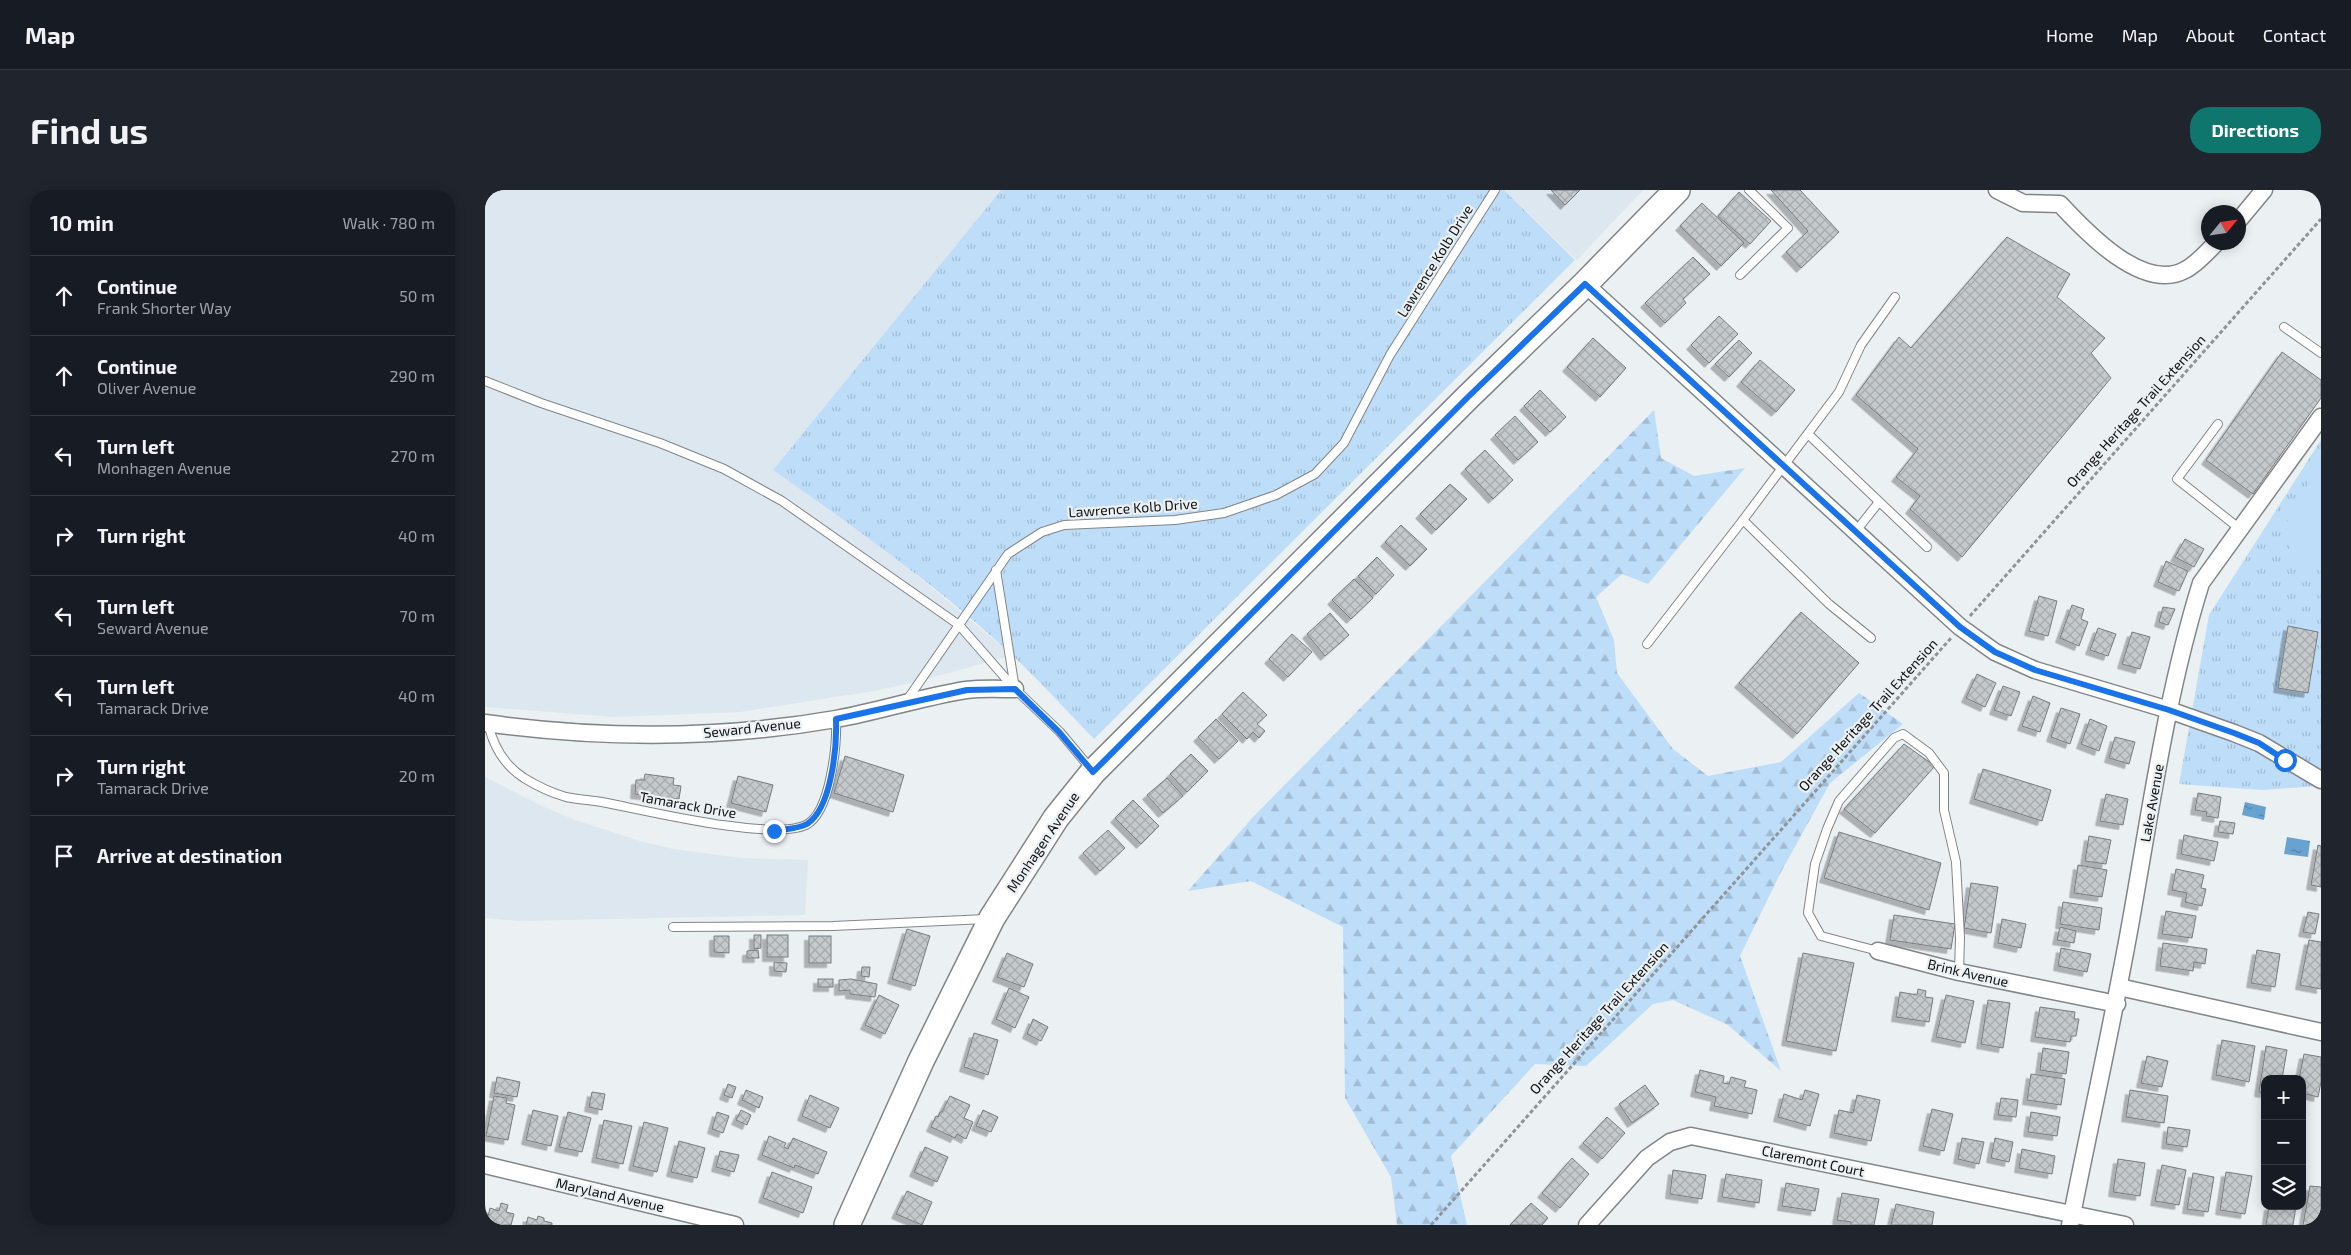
<!DOCTYPE html>
<html lang="en">
<head>
<meta charset="utf-8">
<style>
  :root { --surface:#171b24; --page:#20242c; --text:#f1f3f6; --muted:#9ea1a6; --line:#363941; --accent:#0f766e }
  body { margin:0; font-family:"Exo 2",sans-serif; background:var(--page); color:var(--text) }
  .controls { position:absolute; right:15px; bottom:15px; display:grid; overflow:hidden; border-radius:10px; box-shadow:0 2px 12px #0003 }
  .controls button { width:45px; height:45px; display:grid; place-items:center; padding:0; border:0; border-bottom:1px solid var(--line); background:var(--surface); color:var(--text); font:25px sans-serif }
  .compass { position:absolute; left:1716px; top:15px; width:45px; height:45px; border-radius:50%; background:var(--surface); box-shadow:0 2px 12px #0003; rotate:61deg }
  .stop { position:absolute; width:15px; height:15px; margin:-11px; border:4px solid #1a73e8; border-radius:50%; background:#fff }
  .stop.end { background:#1a73e8; border-color:#fff; box-shadow:0 1px 5px #0008 }
  .list { margin:0; padding:0; list-style:none }
  h2 { display:flex; justify-content:space-between; align-items:center; height:65px; margin:0; padding:0 20px; font-size:21px }
  h2 small { font-size:16px; font-weight:400; color:var(--muted) }
  .list li { display:grid; grid-template-columns:32px 1fr auto; gap:15px; align-items:center; box-sizing:border-box; height:80px; padding:0 20px; border-top:1px solid var(--line) }
  .list b { display:block; font-size:19px; white-space:nowrap }
  .list p { margin:0; font-size:16px; white-space:nowrap; color:var(--muted) }
  .list em { font-size:16px; font-style:normal; color:var(--muted) }
  .icon { flex:none; width:28px; height:28px; fill:none; stroke:currentColor; stroke-width:2; stroke-linecap:round; stroke-linejoin:round }
  .map { position:relative; flex:none; width:1836px; height:1035px; overflow:hidden; border-radius:20px }
  header { display:flex; align-items:center; gap:30px; box-sizing:border-box; height:70px; padding:0 25px; background:var(--surface); border-bottom:1px solid var(--line) }
  header strong { font-size:24px }
  nav { display:flex; gap:28px; margin-inline-start:auto; font-size:18px }
  .intro { display:flex; align-items:center; justify-content:space-between; box-sizing:border-box; height:120px; padding:0 30px }
  h1 { margin:0; font-size:35px }
  .button { padding:12px 22px; border-radius:20px; background:var(--accent); color:#fff; font-size:18px; font-weight:700 }
  main { display:flex; gap:30px; padding:0 30px }
  aside { flex:1; background:var(--surface); border-radius:20px; box-shadow:0 2px 12px #0003 }
  .map>svg:first-child { display:block }
  .built { fill:#dce7f0 }
  .grass { fill:url(#grass-tufts) }
  .forest { fill:url(#forest-firs) }
  .pitch { fill:#bdddf8 }
  .water { fill:url(#water-ripples) }
  .building { fill:url(#building-cross-hatch); stroke:#787c80; filter:url(#shadow) }
  .lines { fill:none; stroke-linecap:round; stroke-linejoin:round }
  .service-casing { stroke:#818589; stroke-width:10 }
  .minor-casing { stroke:#818589; stroke-width:19 }
  .primary-casing { stroke:#818589; stroke-width:28 }
  .path { stroke:#909496; stroke-width:3; stroke-dasharray:4 2.5; stroke-linecap:butt }
  .service { stroke:#fff; stroke-width:8 }
  .minor { stroke:#fff; stroke-width:16 }
  .primary { stroke:#fff; stroke-width:25 }
  .route { stroke:#1a73e8; stroke-width:6 }
  .labels { text-anchor:middle; stroke-width:4.5; stroke-linejoin:round; paint-order:stroke }
  .street-label { font-size:14px; fill:#0e0f10; stroke:#ebf0f3 }
</style>
</head>
<body>
<header>
<strong>Map</strong>
<nav><a>Home</a><a>Map</a><a>About</a><a>Contact</a></nav>
</header>
<div class="intro"><h1>Find us</h1><a class="button">Directions</a></div>
<main>
<aside>
<h2>10 min<small>Walk · 780 m</small></h2>
<ul class="list">
<li><svg class="icon" aria-label="ahead" viewBox="0 0 24 24"><path d="M12 20V5M6 11l6-6 6 6"/></svg><div><b>Continue</b><p>Frank Shorter Way</p></div><em>50 m</em></li>
<li><svg class="icon" aria-label="ahead" viewBox="0 0 24 24"><path d="M12 20V5M6 11l6-6 6 6"/></svg><div><b>Continue</b><p>Oliver Avenue</p></div><em>290 m</em></li>
<li><svg class="icon" aria-label="left" viewBox="0 0 24 24"><path d="M17 20v-9H6M10 6l-5 5 5 5"/></svg><div><b>Turn left</b><p>Monhagen Avenue</p></div><em>270 m</em></li>
<li><svg class="icon" aria-label="right" viewBox="0 0 24 24"><path d="M7 20v-9h11M14 6l5 5-5 5"/></svg><div><b>Turn right</b></div><em>40 m</em></li>
<li><svg class="icon" aria-label="left" viewBox="0 0 24 24"><path d="M17 20v-9H6M10 6l-5 5 5 5"/></svg><div><b>Turn left</b><p>Seward Avenue</p></div><em>70 m</em></li>
<li><svg class="icon" aria-label="left" viewBox="0 0 24 24"><path d="M17 20v-9H6M10 6l-5 5 5 5"/></svg><div><b>Turn left</b><p>Tamarack Drive</p></div><em>40 m</em></li>
<li><svg class="icon" aria-label="right" viewBox="0 0 24 24"><path d="M7 20v-9h11M14 6l5 5-5 5"/></svg><div><b>Turn right</b><p>Tamarack Drive</p></div><em>20 m</em></li>
<li><svg class="icon" aria-label="arrive" viewBox="0 0 24 24"><path d="M6 21V4h12l-3 4 3 4H6"/></svg><div><b>Arrive at destination</b></div></li>
</ul>
</aside>
<div class="map">
<svg width="1836" height="1035" viewBox="0 0 1836 1035">
  <defs>
    <pattern id="grass-tufts" width="24" height="20" patternUnits="userSpaceOnUse" patternTransform="scale(1.25)"><rect width="24" height="20" fill="#bdddf8"/><path d="M3 7l-1-3M5 7V3M7 7l1-3M15 17l-1-3M17 17v-4M19 17l1-3" fill="none" stroke="#a1bcd4"/></pattern>
    <pattern id="forest-firs" width="22" height="20" patternUnits="userSpaceOnUse" patternTransform="scale(1.25)"><rect width="22" height="20" fill="#bdddf8"/><path d="M5 1l3.5 6h-7zM16 11l3.5 6h-7z" fill="#a1bcd4"/></pattern>
    <pattern id="water-ripples" width="26" height="14" patternUnits="userSpaceOnUse" patternTransform="scale(1.25)"><rect width="26" height="14" fill="#67a2d1"/><path d="M2 4q2-2 4 0t4 0M15 11q2-2 4 0t4 0" fill="none" stroke="#5382a8"/></pattern>
    <pattern id="building-cross-hatch" width="8" height="8" patternUnits="userSpaceOnUse" patternTransform="scale(1.25)"><rect width="8" height="8" fill="#c4c9cc"/><path d="M0 0l8 8M0 8l8-8" fill="none" stroke="#a7abae"/></pattern>
    <filter id="shadow"><feDropShadow dx="-4.5" dy="4.5" stdDeviation="0" flood-color="#0004"/></filter>
  </defs>
  <rect width="100%" height="100%" fill="#ebf0f3"/>
  <g class="built">
    <path d="M0 0H516L288 280 415 371 527 465 435 491 389 501 255 522 129 527 0 517Z"/>
    <path d="M1019 0H1158L1092 70Z"/>
    <path d="M0 587 59 617 90 630 155 651 188 659 255 668 323 670 320 725 33 731 0 728Z"/>
  </g>
  <g class="grass">
    <path d="M516 0H1019L1090 70 609 549C582 521 555 491 526 464 453 396 370 338 288 280Z"/>
    <path d="M1836 250V596L1777 600 1694 594 1724 425Z"/>
  </g>
  <path class="forest" d="M1169 220 1176 268 1209 286 1260 278 1163 394 1137 384 1111 407 1129 450 1132 483 1188 559 1223 586 1296 572 1374 503 1418 534 1345 593 1296 682 1255 766 1296 881 1243 835 1188 810 1168 814 1101 876 1050 874 966 966 982 1035H912L906 987 860 908 858 737 766 691 703 701 769 626Z"/>
  <path class="pitch" d="M1836 273V381L1811 374 1797 340Z"/>
  <g class="water">
    <path d="M1760 612 1781 617 1779 630 1757 625Z"/>
    <path d="M1802 647 1825 651 1823 667 1799 664Z"/>
  </g>
  <g class="building">
    <path d="M1066 0H1095L1080 15Z"/>
    <path d="M1286 0H1315L1354 42 1316 78 1301 62 1323 41Z"/>
    <path d="M1254 2 1286 31 1265 54 1233 26Z"/>
    <path d="M1217 13 1259 53 1236 76 1195 36Z"/>
    <path d="M1522 47 1585 84 1572 107 1620 148 1606 163 1626 188 1477 367 1425 319 1435 306 1411 287 1433 259 1371 205 1414 147 1426 158Z"/>
    <path d="M1208 67 1225 84 1198 109 1201 113 1180 133 1160 113Z"/>
    <path d="M1234 126 1253 144 1224 173 1206 155Z"/>
    <path d="M1108 148 1141 178 1115 207 1082 177Z"/>
    <path d="M1254 150 1267 163 1244 187 1230 174Z"/>
    <path d="M1797 162 1836 190V208L1768 304 1721 270Z"/>
    <path d="M1275 170 1310 200 1291 222 1256 192Z"/>
    <path d="M1055 200 1081 227 1065 242 1039 216Z"/>
    <path d="M1030 226 1053 252 1033 270 1010 245Z"/>
    <path d="M1000 260 1028 290 1008 309 980 279Z"/>
    <path d="M965 294 982 309 951 340 935 324Z"/>
    <path d="M916 335 942 359 925 376 900 352Z"/>
    <path d="M1700 349 1719 359 1709 377 1690 367Z"/>
    <path d="M892 367 909 385 891 404 873 386Z"/>
    <path d="M1681 371 1703 381 1694 401 1673 392Z"/>
    <path d="M869 389 888 408 866 429 847 410Z"/>
    <path d="M1554 406 1572 411 1563 446 1544 441Z"/>
    <path d="M1587 415 1599 419 1596 429 1603 432 1594 456 1575 448Z"/>
    <path d="M1678 417 1690 419 1683 435 1674 432Z"/>
    <path d="M1316 422 1374 473 1312 544 1254 493Z"/>
    <path d="M845 423 864 445 840 466 822 444Z"/>
    <path d="M1803 436 1833 442 1823 503 1793 498Z"/>
    <path d="M1613 438 1631 444 1623 466 1605 460Z"/>
    <path d="M1647 442 1665 447 1655 479 1637 474Z"/>
    <path d="M807 444 827 462 803 487 784 469Z"/>
    <path d="M1492 484 1511 493 1500 517 1481 508Z"/>
    <path d="M1518 496 1535 502 1526 526 1509 520Z"/>
    <path d="M758 502 782 525 772 534 780 541 774 548 768 542 762 549 737 524Z"/>
    <path d="M1548 506 1565 513 1555 542 1537 536Z"/>
    <path d="M1576 518 1595 524 1585 554 1566 547Z"/>
    <path d="M731 529 753 551 734 569 713 547Z"/>
    <path d="M1605 529 1622 536 1614 561 1596 554Z"/>
    <path d="M1630 547 1650 552 1644 574 1624 568Z"/>
    <path d="M1419 554 1450 576 1390 643 1359 619Z"/>
    <path d="M706 564 723 581 702 602 685 584Z"/>
    <path d="M360 566 419 585 408 622 349 603Z"/>
    <path d="M1498 579 1566 600 1557 631 1489 609Z"/>
    <path d="M160 584 189 588 188 595 196 596 194 609 150 604 151 590H159Z"/>
    <path d="M253 586 288 595 281 622 246 613Z"/>
    <path d="M682 588 698 606 678 623 662 605Z"/>
    <path d="M1713 603 1736 607 1733 628 1721 626 1722 622 1710 620Z"/>
    <path d="M1621 604 1643 609 1638 635 1615 631Z"/>
    <path d="M648 610 674 636 656 654 630 628Z"/>
    <path d="M1735 631 1750 633 1748 644 1733 642Z"/>
    <path d="M623 640 640 658 615 681 598 663Z"/>
    <path d="M1354 642 1456 673 1444 720 1339 688Z"/>
    <path d="M1699 645 1733 652 1729 671 1696 664Z"/>
    <path d="M1604 646 1626 650 1621 674 1600 671Z"/>
    <path d="M1833 655 1836 656V697L1826 695Z"/>
    <path d="M1593 675 1622 680 1617 707 1589 703Z"/>
    <path d="M1691 679 1719 685 1716 698 1721 699 1717 716 1700 712 1702 703 1687 700Z"/>
    <path d="M1486 693 1513 697 1506 743 1479 738Z"/>
    <path d="M1578 712 1617 718 1614 740 1575 734Z"/>
    <path d="M1681 721 1711 726 1707 748 1677 744Z"/>
    <path d="M1823 722 1834 724 1830 744 1818 742Z"/>
    <path d="M1409 725 1470 734 1466 759 1405 750Z"/>
    <path d="M1517 729 1541 734 1536 758 1513 753Z"/>
    <path d="M1575 737 1591 741 1589 753 1572 750Z"/>
    <path d="M422 739 445 746 430 796 407 789Z"/>
    <path d="M269 745H276V758L269 759Z"/>
    <rect x="282" y="745" width="21" height="22"/>
    <path d="M229 746H244V763L229 762Z"/>
    <rect x="324" y="746" width="22" height="27"/>
    <path d="M1824 750 1836 752V799L1815 795Z"/>
    <path d="M1678 753 1722 759 1720 774 1709 772 1708 781 1675 776Z"/>
    <path d="M1576 758 1606 764 1602 782 1573 776Z"/>
    <path d="M273 760 274 768H262V761Z"/>
    <path d="M1772 760 1795 764 1790 797 1766 793Z"/>
    <path d="M522 763 548 774 539 797 512 787Z"/>
    <path d="M1318 763 1369 773 1351 861 1301 851Z"/>
    <path d="M289 772 302 773 301 782 289 781Z"/>
    <path d="M377 777H385L384 787 376 786Z"/>
    <rect x="333" y="789" width="15" height="8"/>
    <path d="M366 789 392 794 390 807 365 804V800L354 801V790Z"/>
    <path d="M524 798 544 807 530 838 511 829Z"/>
    <path d="M1433 799 1441 801 1440 807 1448 808 1444 832 1411 827 1415 802 1432 805Z"/>
    <path d="M394 805 414 815 400 844 380 835Z"/>
    <path d="M1461 805 1489 811 1480 853 1451 847Z"/>
    <path d="M1503 810 1525 813 1518 858 1496 854Z"/>
    <path d="M1555 817 1590 822 1589 829H1594L1591 846H1586L1585 852 1550 847Z"/>
    <path d="M548 829 563 837 556 851 542 844Z"/>
    <path d="M489 843 513 850 503 885 479 877Z"/>
    <path d="M1737 850 1770 856 1764 892 1731 885Z"/>
    <path d="M1781 856 1802 860 1797 889H1780V903L1774 902Z"/>
    <path d="M1558 858 1584 862 1581 884 1555 880Z"/>
    <path d="M1819 864 1836 867V892L1833 907 1817 903V889H1814Z"/>
    <path d="M1662 866 1683 871 1677 897 1656 893Z"/>
    <path d="M1215 880 1239 886 1238 893 1244 894 1246 887 1261 891 1259 897 1272 900 1267 924 1229 916 1231 907 1210 902Z"/>
    <path d="M1546 884 1580 889 1576 915 1542 910Z"/>
    <path d="M12 887 35 892 32 907 9 903Z"/>
    <path d="M243 894 251 897 247 908 239 905Z"/>
    <path d="M1160 895 1174 914 1147 933 1134 914Z"/>
    <path d="M261 900 278 907 274 918 257 910Z"/>
    <path d="M1320 900 1334 904 1325 936 1293 927 1299 904 1317 910Z"/>
    <path d="M1645 900 1683 906 1679 933 1641 927Z"/>
    <path d="M107 902 120 904 117 920 104 917Z"/>
    <path d="M325 905 354 918 345 938 317 926Z"/>
    <path d="M1372 905 1395 910 1386 951 1349 943 1354 920 1368 923Z"/>
    <path d="M9 906 22 908 21 913 30 915 23 950 1 946Z"/>
    <path d="M465 906 485 915 479 928 488 932 481 949 472 944 470 948 446 937 451 926 453 927 455 922H457Z"/>
    <path d="M1516 908 1533 910 1531 927 1513 925Z"/>
    <path d="M1447 919 1468 924 1459 961 1438 956Z"/>
    <path d="M48 920 73 926 66 956 41 950Z"/>
    <path d="M256 920 266 925 262 935 251 930Z"/>
    <path d="M498 920 513 927 506 942 491 936Z"/>
    <path d="M83 922 106 928 97 962 74 957Z"/>
    <path d="M232 922 244 926 238 943 227 939Z"/>
    <path d="M1546 922 1575 927 1572 946 1543 942Z"/>
    <path d="M1122 927 1140 943 1117 969 1098 953Z"/>
    <path d="M119 930 147 936 138 974 111 968Z"/>
    <path d="M159 932 183 938 172 982 148 976Z"/>
    <path d="M1683 937 1705 940 1702 957 1681 954Z"/>
    <path d="M284 946 301 953 299 957 303 959 308 948 342 962 333 984 310 975 309 978 277 965Z"/>
    <path d="M1477 948 1499 952 1494 974 1473 969Z"/>
    <path d="M1510 948 1528 952 1524 972 1506 968Z"/>
    <path d="M194 951 220 958 212 988 186 982Z"/>
    <path d="M440 957 463 967 452 992 429 982Z"/>
    <path d="M1537 959 1570 966 1567 984 1534 978Z"/>
    <path d="M235 961 254 965 249 982 231 977Z"/>
    <path d="M1087 968 1104 984 1075 1018 1057 1003Z"/>
    <path d="M1633 969 1660 973 1655 1006 1628 1002Z"/>
    <path d="M1677 975 1701 980 1694 1015 1670 1011Z"/>
    <path d="M1188 980 1221 985 1217 1009 1185 1004Z"/>
    <path d="M287 982 327 997 318 1023 278 1008Z"/>
    <path d="M1741 982 1767 986 1760 1024 1735 1020Z"/>
    <path d="M1708 983 1729 987 1723 1022 1702 1019Z"/>
    <path d="M1241 984 1277 990 1274 1013 1237 1007Z"/>
    <path d="M1301 993 1334 999 1330 1021 1297 1016Z"/>
    <path d="M1825 996 1836 997V1035H1818Z"/>
    <path d="M422 1001 447 1012 437 1035 411 1024Z"/>
    <path d="M1357 1003 1394 1009 1389 1035H1366V1032L1352 1030Z"/>
    <path d="M16 1013 23 1015 21 1022 29 1024 26 1035H1L5 1018 14 1021Z"/>
    <path d="M1046 1013 1063 1028 1057 1035H1025Z"/>
    <path d="M1411 1014 1449 1022 1447 1035H1406Z"/>
    <path d="M1784 1016H1811L1808 1035H1781Z"/>
    <path d="M53 1026 59 1028V1031L67 1033V1035H41L43 1027 52 1030Z"/>
  </g>
  <g class="lines">
    <g class="service-casing">
      <g id="service">
        <path d="M1255 85 1303 38 1264 0"/>
        <path d="M1799 137 1836 163"/>
        <path d="M0 191 56 213 175 253 239 279 297 311 474 435 530 499 575 542 606 579"/>
        <path d="M1733 234 1692 289 1755 339"/>
        <path d="M1323 244 1442 357"/>
        <path d="M1258 330 1344 414 1386 448"/>
        <path d="M1371 341 1394 312"/>
        <path d="M511 380 530 499"/>
        <path d="M1162 454 1258 330 1354 202 1376 155 1410 107"/>
        <path d="M422 510 523 364 557 342 579 335 690 330 739 323 791 305 830 284 859 253 905 165 1010 0"/>
        <path d="M3 533C8 556 19 575 39 588 52 596 67 603 81 607 95 610 108 610 122 613 163 621 287 651 321 635 346 622 352 554 351 529"/>
        <path d="M188 737 348 736 501 729"/>
        <path d="M1393 761 1336 746 1323 723 1330 674 1342 639 1354 611 1409 548 1418 544 1444 563 1459 583V620L1471 672 1475 748 1474 782"/>
      </g>
    </g>
    <g class="minor-casing">
      <g id="minor">
        <path d="M1512 0 1538 13 1575 14C1600 41 1658 103 1700 80 1712 74 1722 62 1732 52"/>
        <path d="M1754 30 1779 0"/>
        <path d="M1100 94 1475 437 1510 462 1550 480 1684 520 1749 543 1774 553 1836 590"/>
        <path d="M0 533C116 549 236 549 351 529 395 521 437 507 481 500 497 498 514 499 530 499"/>
        <path d="M1393 761 1474 782 1632 814"/>
        <path d="M1634 797 1836 842"/>
        <path d="M0 975 250 1035"/>
        <path d="M1102 1035 1162 968 1185 952 1206 946 1640 1035"/>
        <path d="M1585 1035C1605 933 1628 832 1646 730 1666 618 1682 502 1716 393L1836 227"/>
      </g>
    </g>
    <g class="primary-casing">
      <path id="primary" d="M362 1035 436 871 507 728 571 628 608 582 984 206 1100 94 1192 0"/>
    </g>
    <g class="path">
      <path d="M1485 426 1836 29"/>
      <path d="M946 1035 1466 448"/>
    </g>
    <use href="#service" class="service"/>
    <use href="#minor" class="minor"/>
    <use href="#primary" class="primary"/>
  </g>
  <g class="lines">
    <path class="route" d="M289 641C299 639 313 639 322 634 347 618 352 555 351 529L482 500 530 499 574 542 608 582 984 206 1100 94 1475 437 1510 462 1550 480 1684 520 1749 543 1774 553 1800 570"/>
  </g>
  <g class="labels">
    <g class="street-label">
      <text transform="translate(950 71) rotate(-58)" y="5">Lawrence Kolb Drive</text>
      <text transform="translate(1651 221) rotate(-48)" y="5">Orange Heritage Trail Extension</text>
      <text transform="translate(648 318) rotate(-4)" y="5">Lawrence Kolb Drive</text>
      <text transform="translate(1383 525) rotate(-48)" y="5">Orange Heritage Trail Extension</text>
      <text transform="translate(267 538) rotate(-6)" y="5">Seward Avenue</text>
      <text transform="translate(1667 613) rotate(-80)" y="5">Lake Avenue</text>
      <text transform="translate(203 615) rotate(10)" y="5">Tamarack Drive</text>
      <text transform="translate(558 652) rotate(-56)" y="5">Monhagen Avenue</text>
      <text transform="translate(1483 783) rotate(13)" y="5">Brink Avenue</text>
      <text transform="translate(1114 828) rotate(-48)" y="5">Orange Heritage Trail Extension</text>
      <text transform="translate(1328 971) rotate(12)" y="5">Claremont Court</text>
      <text transform="translate(125 1005) rotate(13)" y="5">Maryland Avenue</text>
    </g>
  </g>
</svg>
<div class="controls">
<button>+</button>
<button>−</button>
<button><svg class="icon" aria-label="layers" viewBox="0 0 24 24"><path d="M12 4l9 5-9 5-9-5zM3 14l9 5 9-5"/></svg></button>
</div>
<svg class="compass" viewBox="-18 -18 36 36"><path d="M0-13l5 13h-10z" fill="#e53935"/><path d="M0 13l5-13h-10z" fill="#9ea1a6"/></svg>
<div class="stop" style="left:1800px;top:570px"></div>
<div class="stop end" style="left:289px;top:641px"></div>
</div>
</main>
</body>
</html>
